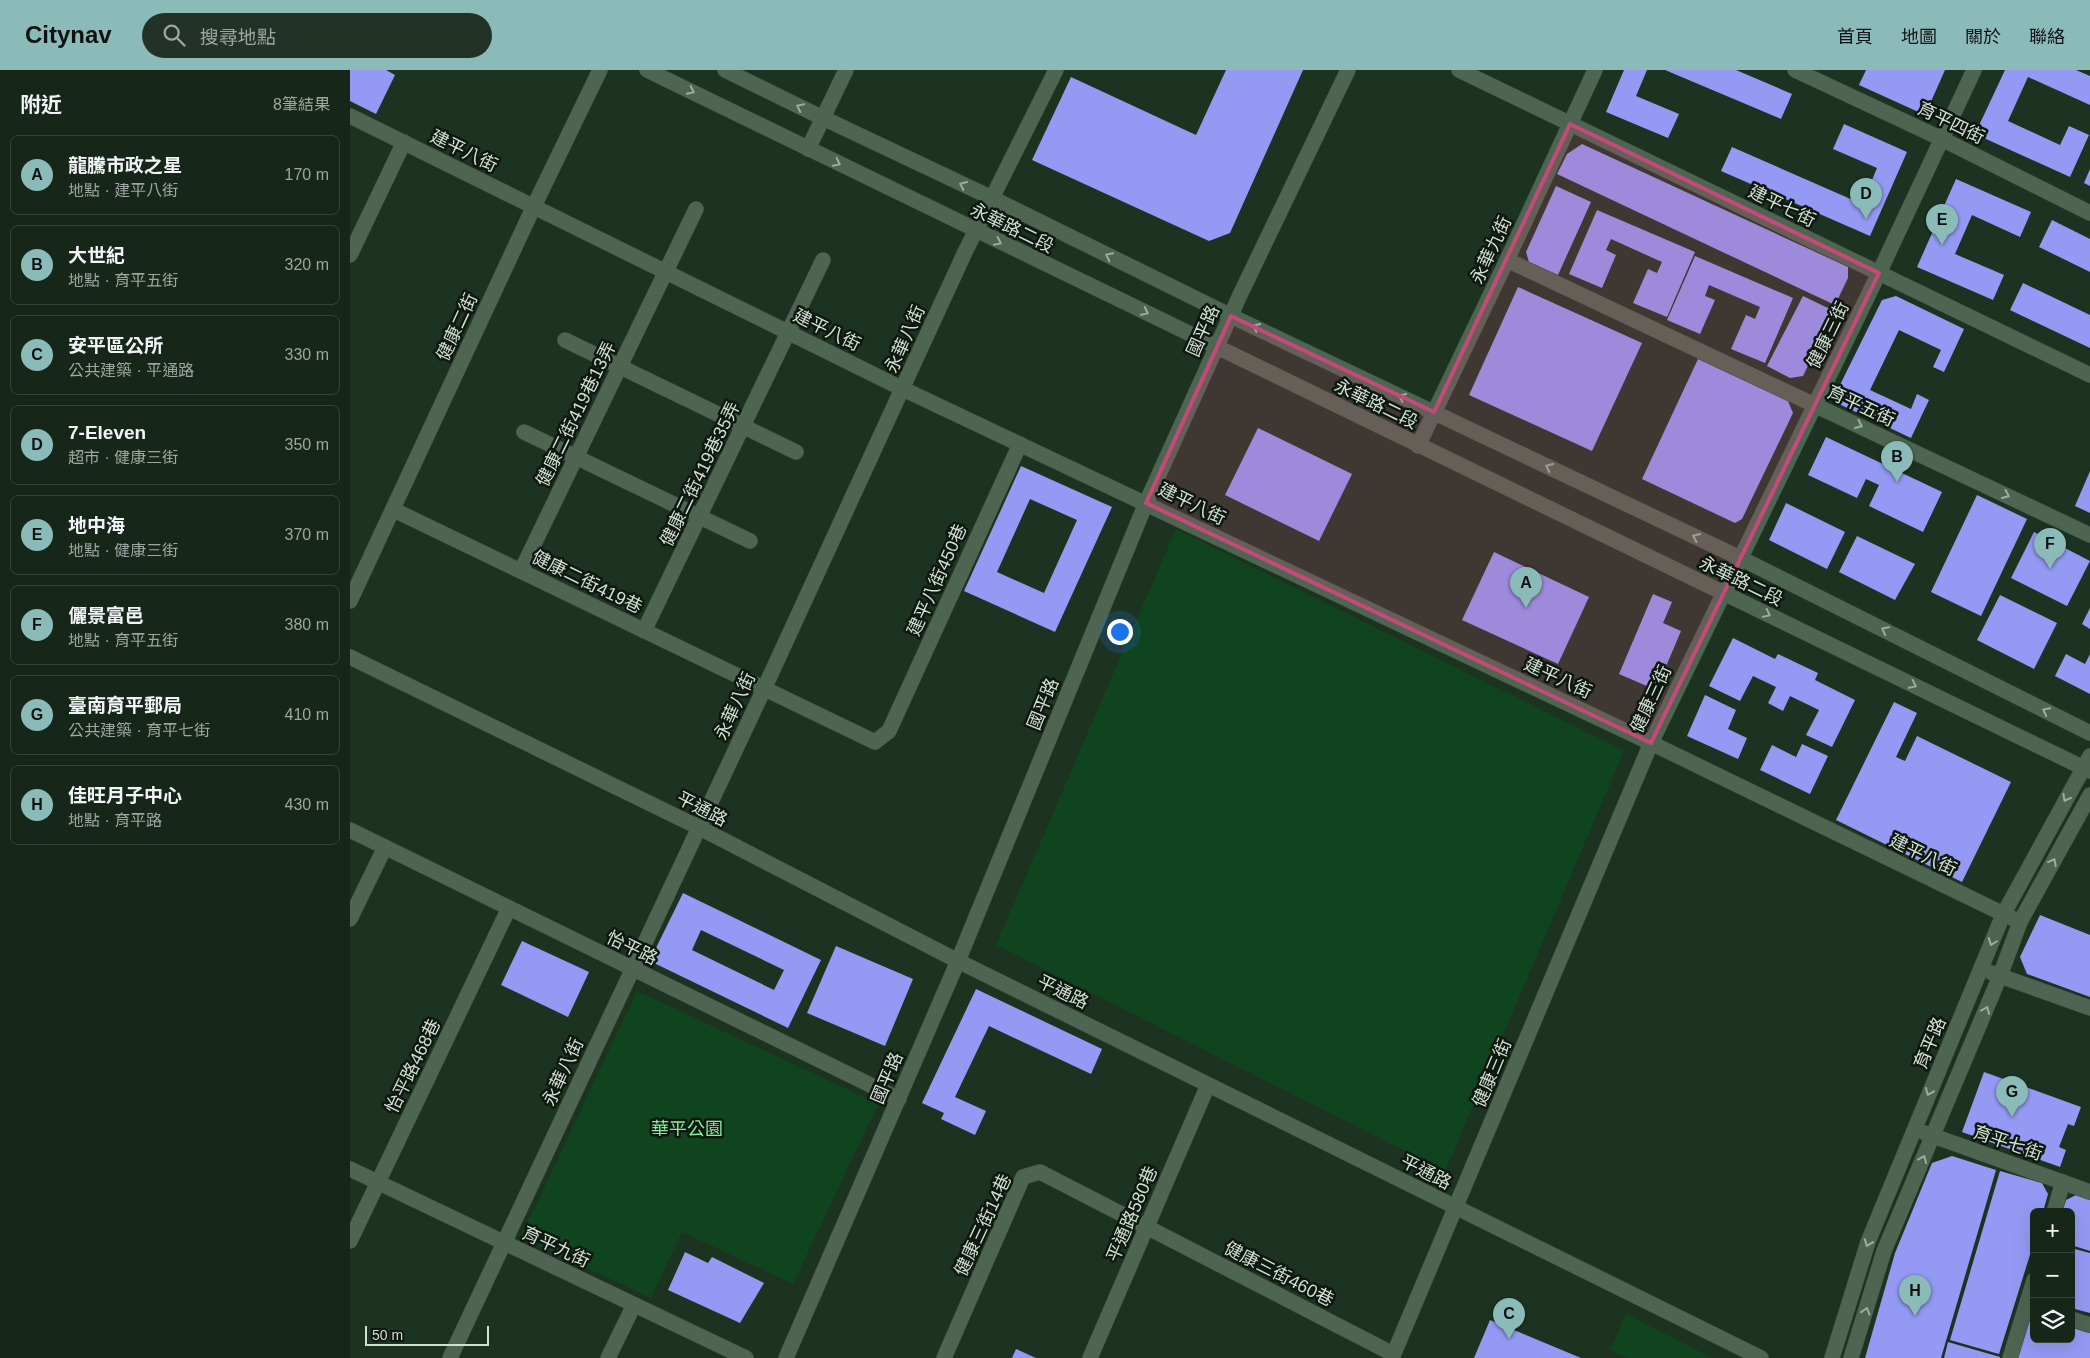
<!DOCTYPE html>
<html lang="zh-TW">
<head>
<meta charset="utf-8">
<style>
  :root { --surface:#162619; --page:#233226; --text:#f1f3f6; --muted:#9ea5a2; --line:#354338; --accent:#8bbbb9 }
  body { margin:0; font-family:Arial,"Noto Sans TC",sans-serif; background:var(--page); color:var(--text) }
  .controls { position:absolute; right:15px; bottom:15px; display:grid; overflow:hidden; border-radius:8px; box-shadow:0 5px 20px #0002 }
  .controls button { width:45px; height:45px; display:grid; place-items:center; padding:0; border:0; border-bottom:1px solid var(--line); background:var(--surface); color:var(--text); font:25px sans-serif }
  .scale { position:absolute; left:15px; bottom:12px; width:124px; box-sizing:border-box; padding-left:5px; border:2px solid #d2dfd3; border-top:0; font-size:14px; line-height:18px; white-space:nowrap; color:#d2dfd3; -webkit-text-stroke:4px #0f1810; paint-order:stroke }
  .you { position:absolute; left:769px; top:561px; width:18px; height:18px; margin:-12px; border:4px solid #fff; border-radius:50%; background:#1a73e8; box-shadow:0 0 0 8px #1a73e833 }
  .badge { display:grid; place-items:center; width:32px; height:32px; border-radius:50%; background:var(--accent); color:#111; font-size:16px; font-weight:700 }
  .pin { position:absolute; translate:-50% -41px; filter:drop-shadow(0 1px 2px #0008) }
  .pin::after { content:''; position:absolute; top:26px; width:18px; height:15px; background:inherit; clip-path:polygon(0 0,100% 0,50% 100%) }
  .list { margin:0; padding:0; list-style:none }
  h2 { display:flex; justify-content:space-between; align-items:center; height:65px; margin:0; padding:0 20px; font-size:21px }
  h2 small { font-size:16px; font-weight:400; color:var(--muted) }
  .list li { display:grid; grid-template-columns:32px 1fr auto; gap:15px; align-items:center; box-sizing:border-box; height:80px; margin:0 10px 10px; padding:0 10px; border:1px solid var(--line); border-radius:8px }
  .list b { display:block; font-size:19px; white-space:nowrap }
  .list p { margin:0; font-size:16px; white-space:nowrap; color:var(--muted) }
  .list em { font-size:16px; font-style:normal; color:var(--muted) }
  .icon { flex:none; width:28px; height:28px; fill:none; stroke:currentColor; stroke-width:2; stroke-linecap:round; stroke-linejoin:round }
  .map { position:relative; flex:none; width:1740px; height:1288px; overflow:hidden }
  header { display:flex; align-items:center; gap:30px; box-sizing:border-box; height:70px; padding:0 25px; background:var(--accent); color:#111 }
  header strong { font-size:24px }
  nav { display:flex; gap:28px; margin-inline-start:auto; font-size:18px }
  .search { width:350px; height:45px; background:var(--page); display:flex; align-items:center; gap:12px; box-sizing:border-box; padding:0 18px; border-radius:28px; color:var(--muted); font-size:19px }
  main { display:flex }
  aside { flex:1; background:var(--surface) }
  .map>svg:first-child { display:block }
  .green { fill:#10441f }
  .building { fill:#949af3; fill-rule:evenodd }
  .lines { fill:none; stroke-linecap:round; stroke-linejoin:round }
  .minor-casing { stroke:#3b4e3e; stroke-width:16 }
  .minor { stroke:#4e6551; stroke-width:15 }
  .oneway { stroke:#9dae9f }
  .marked { fill:#c64a79; fill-opacity:0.2; stroke:#c64a79; stroke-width:4; stroke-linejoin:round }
  .labels { text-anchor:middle; stroke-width:5; stroke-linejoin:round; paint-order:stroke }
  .street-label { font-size:18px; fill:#d2dfd3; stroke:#0f1810 }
  .park-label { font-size:18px; fill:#81f098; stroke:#0f1810 }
</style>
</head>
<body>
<header>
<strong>Citynav</strong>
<div class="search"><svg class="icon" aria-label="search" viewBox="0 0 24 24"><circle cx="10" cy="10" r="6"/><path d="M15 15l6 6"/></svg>搜尋地點</div>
<nav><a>首頁</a><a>地圖</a><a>關於</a><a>聯絡</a></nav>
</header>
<main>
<aside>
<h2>附近<small>8筆結果</small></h2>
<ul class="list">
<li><span class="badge">A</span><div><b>龍騰市政之星</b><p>地點 · 建平八街</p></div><em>170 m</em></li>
<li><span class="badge">B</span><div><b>大世紀</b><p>地點 · 育平五街</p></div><em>320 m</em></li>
<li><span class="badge">C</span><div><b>安平區公所</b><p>公共建築 · 平通路</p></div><em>330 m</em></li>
<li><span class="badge">D</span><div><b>7-Eleven</b><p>超市 · 健康三街</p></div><em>350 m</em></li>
<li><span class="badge">E</span><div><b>地中海</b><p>地點 · 健康三街</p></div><em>370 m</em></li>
<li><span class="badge">F</span><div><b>儷景富邑</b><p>地點 · 育平五街</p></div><em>380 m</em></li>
<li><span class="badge">G</span><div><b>臺南育平郵局</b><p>公共建築 · 育平七街</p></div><em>410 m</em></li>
<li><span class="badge">H</span><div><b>佳旺月子中心</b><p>地點 · 育平路</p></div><em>430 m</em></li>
</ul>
</aside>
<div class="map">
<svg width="1740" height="1288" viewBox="0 0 1740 1288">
  <rect width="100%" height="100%" fill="#1d3321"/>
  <g class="green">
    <path d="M826 459 1274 681 1095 1101 646 875Z"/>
    <path d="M287 921 528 1034 443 1214 332 1162 301 1228 171 1167Z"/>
    <path d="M1276 1244 1362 1288H1278L1260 1280Z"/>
  </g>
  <g class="building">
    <path d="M0 0H36L45 5 26 44 0 31Z"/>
    <path d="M876 0H953L880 163 859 171 682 90 721 7 846 65Z"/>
    <path d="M1274 0H1297L1286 26 1329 44 1318 68 1256 42Z"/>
    <path d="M1315 0H1386L1442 24 1431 49Z"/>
    <path d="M1516 0H1595L1575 45 1509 15Z"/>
    <path d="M1655 0H1726L1740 6V35L1678 7 1658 51 1710 75 1719 56 1739 65 1720 107 1625 64Z"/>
    <path d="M1494 54 1557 82 1520 166 1371 101 1382 77 1512 134 1527 98 1483 79Z"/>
    <path d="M1232 74 1498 197V208L1485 235 1207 104 1217 84Z"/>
    <path d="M1740 99V116L1734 113Z"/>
    <path d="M1606 109 1681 142 1670 167 1622 145 1605 184 1654 205 1643 230 1567 197Z"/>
    <path d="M1206 116 1241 132 1208 205 1179 192 1176 182Z"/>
    <path d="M1247 140 1345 182 1317 247 1283 233 1298 199 1307 203 1312 192 1261 169 1256 180 1266 185 1252 218 1219 204Z"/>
    <path d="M1702 150 1740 169V202L1689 177Z"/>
    <path d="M1345 186 1443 228 1415 293 1381 279 1396 245 1405 249 1410 237 1359 215 1355 226 1365 230 1350 264 1317 250Z"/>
    <path d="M1673 213 1740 245V278L1660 240Z"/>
    <path d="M1168 217 1292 273 1242 381 1119 325Z"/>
    <path d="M1453 226 1484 241 1453 306 1440 308 1417 296Z"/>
    <path d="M1546 226 1614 259 1594 302 1583 297 1591 280 1549 260 1520 320 1561 339 1567 324 1579 330 1561 368 1489 334 1485 325 1532 230Z"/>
    <path d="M1348 289 1438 331 1443 343 1392 449 1385 453 1292 409Z"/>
    <path d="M908 358 1002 404 969 471 875 425Z"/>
    <path d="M1476 367 1592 422 1573 462 1519 436 1529 415 1516 409 1507 428 1458 405Z"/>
    <path d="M671 396 762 437 705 562 614 521ZM680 429 727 450 694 523 647 502Z"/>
    <path d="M1740 401V443L1725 436Z"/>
    <path d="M1627 425 1677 449 1631 546 1581 522Z"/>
    <path d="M1436 433 1495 462 1477 499 1419 470Z"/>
    <path d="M1684 462 1740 491 1717 536 1661 508Z"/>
    <path d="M1507 466 1565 494 1545 530 1489 502Z"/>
    <path d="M1144 482 1239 527 1208 594 1112 550Z"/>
    <path d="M1303 524 1322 532 1313 553 1331 561 1306 620 1269 604Z"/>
    <path d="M1650 525 1707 553 1684 599 1627 570Z"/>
    <path d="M1740 538V559L1732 554Z"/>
    <path d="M1383 568 1425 589 1428 584 1468 603 1465 610 1505 630 1482 677 1456 665 1469 640 1440 626 1433 641 1418 633 1426 617 1403 606 1390 631 1359 616Z"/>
    <path d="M1716 584 1735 594 1740 584V624L1705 606Z"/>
    <path d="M1355 625 1386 640 1378 659 1397 668 1388 689 1337 666Z"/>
    <path d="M1544 632 1567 643 1546 687 1555 691 1567 666 1661 712 1612 812 1486 750Z"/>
    <path d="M1452 674 1478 686 1460 724 1410 700 1422 675 1446 687Z"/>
    <path d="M333 823 471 890 438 958 306 894 304 882ZM351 860 434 900 424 920 342 880Z"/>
    <path d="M1690 845 1740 865V927L1677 904 1670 887Z"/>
    <path d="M172 871 239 902 218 947 151 915Z"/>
    <path d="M486 876 563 909 535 976 457 943Z"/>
    <path d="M626 919 752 979 741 1004 639 956 605 1027 636 1041 625 1065 591 1049 594 1043 572 1033Z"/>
    <path d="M1634 1002 1731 1037 1724 1056 1718 1054 1709 1077 1716 1080 1710 1097 1612 1062Z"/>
    <path d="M1602 1086 1646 1100 1591 1288H1515L1545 1183 1582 1093Z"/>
    <path d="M1650 1101 1692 1113 1698 1124 1693 1142H1684V1172L1649 1284 1600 1270Z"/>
    <path d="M1728 1124 1740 1128V1181L1721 1175V1142H1712L1716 1130Z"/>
    <path d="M1721 1178 1740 1183V1243L1721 1238Z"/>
    <path d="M335 1182 358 1193 362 1187 414 1213 390 1253 318 1220Z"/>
    <path d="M1684 1248V1269H1721V1253L1740 1259V1288H1667L1677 1252Z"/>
    <path d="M1140 1250 1231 1288H1124Z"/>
    <path d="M1598 1272 1650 1287V1288H1594Z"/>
    <path d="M666 1279 686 1288H662Z"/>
  </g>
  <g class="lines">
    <g class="minor-casing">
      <g id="minor">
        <path d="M297 0 1740 701"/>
        <path d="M375 0 473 48 642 128 881 246 1390 488 1740 663"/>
        <path d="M1109 0 1740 305"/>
        <path d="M1445 0 1592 69 1740 143"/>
        <path d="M0 46 553 319 1301 673 1670 852"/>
        <path d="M458 79 496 0"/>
        <path d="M0 185 54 72"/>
        <path d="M1157 190 1740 465"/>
        <path d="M215 270 446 382"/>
        <path d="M174 362 400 471"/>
        <path d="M1068 376 1157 190 1245 0"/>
        <path d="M44 440 525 672 539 661 670 374"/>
        <path d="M171 501 346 139"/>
        <path d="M0 531 184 136 250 0"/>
        <path d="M294 561 473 190"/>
        <path d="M0 587 348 757 608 891 1411 1288"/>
        <path d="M0 760 549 1029"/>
        <path d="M0 849 35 777"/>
        <path d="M1642 903 1740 938"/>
        <path d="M1575 1063 1740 1122"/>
        <path d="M0 1099 396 1288"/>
        <path d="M1704 1142 1713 1112"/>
        <path d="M0 1171 159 838"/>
        <path d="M1721 1249 1740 1255"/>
        <path d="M100 1288 414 619 615 182 706 0"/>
        <path d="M258 1288 284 1235"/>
        <path d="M436 1288 608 891 796 433 890 225 998 0"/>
        <path d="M594 1288 673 1107 690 1102 1043 1284"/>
        <path d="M740 1288 858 1015"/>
        <path d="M1042 1288 1301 673 1529 203 1624 0"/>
        <path d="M1482 1288 1518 1172 1653 845 1740 686"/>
        <path d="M1501 1288 1534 1181 1650 906 1670 852 1740 725"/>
        <path d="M1660 1288 1684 1210"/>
      </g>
    </g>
    <use href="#minor" class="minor"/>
  </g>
  <defs><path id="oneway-chevron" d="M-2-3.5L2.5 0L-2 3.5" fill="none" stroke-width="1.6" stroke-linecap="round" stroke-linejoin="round" transform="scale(1.25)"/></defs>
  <g class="oneway">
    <use href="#oneway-chevron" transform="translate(341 21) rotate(26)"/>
    <use href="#oneway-chevron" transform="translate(450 37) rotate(-154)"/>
    <use href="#oneway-chevron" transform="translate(487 93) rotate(26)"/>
    <use href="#oneway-chevron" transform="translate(613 115) rotate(-155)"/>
    <use href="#oneway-chevron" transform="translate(648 172) rotate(26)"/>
    <use href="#oneway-chevron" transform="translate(759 186) rotate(-154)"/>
    <use href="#oneway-chevron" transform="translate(795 242) rotate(26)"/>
    <use href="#oneway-chevron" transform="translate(906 257) rotate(-155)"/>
    <use href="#oneway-chevron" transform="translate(1052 327) rotate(-155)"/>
    <use href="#oneway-chevron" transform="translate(1509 355) rotate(25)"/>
    <use href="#oneway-chevron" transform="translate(1199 397) rotate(-155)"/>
    <use href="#oneway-chevron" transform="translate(1656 425) rotate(25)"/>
    <use href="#oneway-chevron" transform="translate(1346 467) rotate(-155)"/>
    <use href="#oneway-chevron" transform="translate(1417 544) rotate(26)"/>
    <use href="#oneway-chevron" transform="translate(1535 560) rotate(-153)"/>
    <use href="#oneway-chevron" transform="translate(1563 615) rotate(26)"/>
    <use href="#oneway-chevron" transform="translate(1696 641) rotate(-153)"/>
    <use href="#oneway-chevron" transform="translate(1716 728) rotate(119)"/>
    <use href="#oneway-chevron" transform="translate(1703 792) rotate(-62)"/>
    <use href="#oneway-chevron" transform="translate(1642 872) rotate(111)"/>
    <use href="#oneway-chevron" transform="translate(1636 940) rotate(-67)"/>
    <use href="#oneway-chevron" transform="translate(1579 1022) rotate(113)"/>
    <use href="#oneway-chevron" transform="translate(1573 1089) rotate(-67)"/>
    <use href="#oneway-chevron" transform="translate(1518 1173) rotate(110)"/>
    <use href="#oneway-chevron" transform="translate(1516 1241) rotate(-73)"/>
  </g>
  <path class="marked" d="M1220 54 1529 203 1301 673 796 433 881 246 1084 342Z"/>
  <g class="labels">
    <g class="street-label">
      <text transform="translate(1601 53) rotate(26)" y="6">育平四街</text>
      <text transform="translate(114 81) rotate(26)" y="6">建平八街</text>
      <text transform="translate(1432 136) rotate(26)" y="6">建平七街</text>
      <text transform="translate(662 158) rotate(26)" y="6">永華路二段</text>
      <text transform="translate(1141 180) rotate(-65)" y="6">永華九街</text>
      <text transform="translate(107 257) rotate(-65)" y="6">健康二街</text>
      <text transform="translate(477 260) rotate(26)" y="6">建平八街</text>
      <text transform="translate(853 261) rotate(-66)" y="6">國平路</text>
      <text transform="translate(1478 265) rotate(-64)" y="6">健康三街</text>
      <text transform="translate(555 269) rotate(-66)" y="6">永華八街</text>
      <text transform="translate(1026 334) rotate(26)" y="6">永華路二段</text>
      <text transform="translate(1511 336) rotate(25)" y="6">育平五街</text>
      <text transform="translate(226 344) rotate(-64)" y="6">健康二街419巷13弄</text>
      <text transform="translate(350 404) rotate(-64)" y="6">健康二街419巷35弄</text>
      <text transform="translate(842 434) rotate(26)" y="6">建平八街</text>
      <text transform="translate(587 510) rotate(-66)" y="6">建平八街450巷</text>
      <text transform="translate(1391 511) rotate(26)" y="6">永華路二段</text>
      <text transform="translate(237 512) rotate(26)" y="6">健康二街419巷</text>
      <text transform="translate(1208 608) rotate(25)" y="6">建平八街</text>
      <text transform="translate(1301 629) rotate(-65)" y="6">健康三街</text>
      <text transform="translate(693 634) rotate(-68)" y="6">國平路</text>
      <text transform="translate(385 636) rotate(-65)" y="6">永華八街</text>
      <text transform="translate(352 739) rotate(27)" y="6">平通路</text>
      <text transform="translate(1573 785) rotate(26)" y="6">建平八街</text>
      <text transform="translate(282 878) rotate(26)" y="6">怡平路</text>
      <text transform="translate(713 922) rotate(26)" y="6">平通路</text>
      <text transform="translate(1580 973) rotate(-67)" y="6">育平路</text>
      <text transform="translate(63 996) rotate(-64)" y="6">怡平路468巷</text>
      <text transform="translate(213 1002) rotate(-65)" y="6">永華八街</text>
      <text transform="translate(1142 1003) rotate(-67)" y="6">健康三街</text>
      <text transform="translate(537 1008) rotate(-67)" y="6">國平路</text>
      <text transform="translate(1658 1073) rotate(19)" y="6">育平七街</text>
      <text transform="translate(1076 1102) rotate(27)" y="6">平通路</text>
      <text transform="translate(782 1144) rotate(-67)" y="6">平通路580巷</text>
      <text transform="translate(633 1155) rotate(-65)" y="6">健康三街14巷</text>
      <text transform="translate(206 1177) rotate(25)" y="6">育平九街</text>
      <text transform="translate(929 1204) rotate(27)" y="6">健康三街460巷</text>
    </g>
    <g class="park-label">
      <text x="337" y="1065">華平公園</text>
    </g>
  </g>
</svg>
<div class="controls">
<button>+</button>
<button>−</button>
<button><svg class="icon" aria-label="layers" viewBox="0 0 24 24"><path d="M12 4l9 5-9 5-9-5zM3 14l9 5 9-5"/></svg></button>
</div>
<div class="scale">50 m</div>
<div class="you"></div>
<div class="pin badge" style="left:1176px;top:538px">A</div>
<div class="pin badge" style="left:1547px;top:412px">B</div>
<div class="pin badge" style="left:1159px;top:1269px">C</div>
<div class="pin badge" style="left:1516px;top:149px">D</div>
<div class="pin badge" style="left:1592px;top:175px">E</div>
<div class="pin badge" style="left:1700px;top:499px">F</div>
<div class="pin badge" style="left:1662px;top:1047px">G</div>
<div class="pin badge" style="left:1565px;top:1246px">H</div>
</div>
</main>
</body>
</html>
